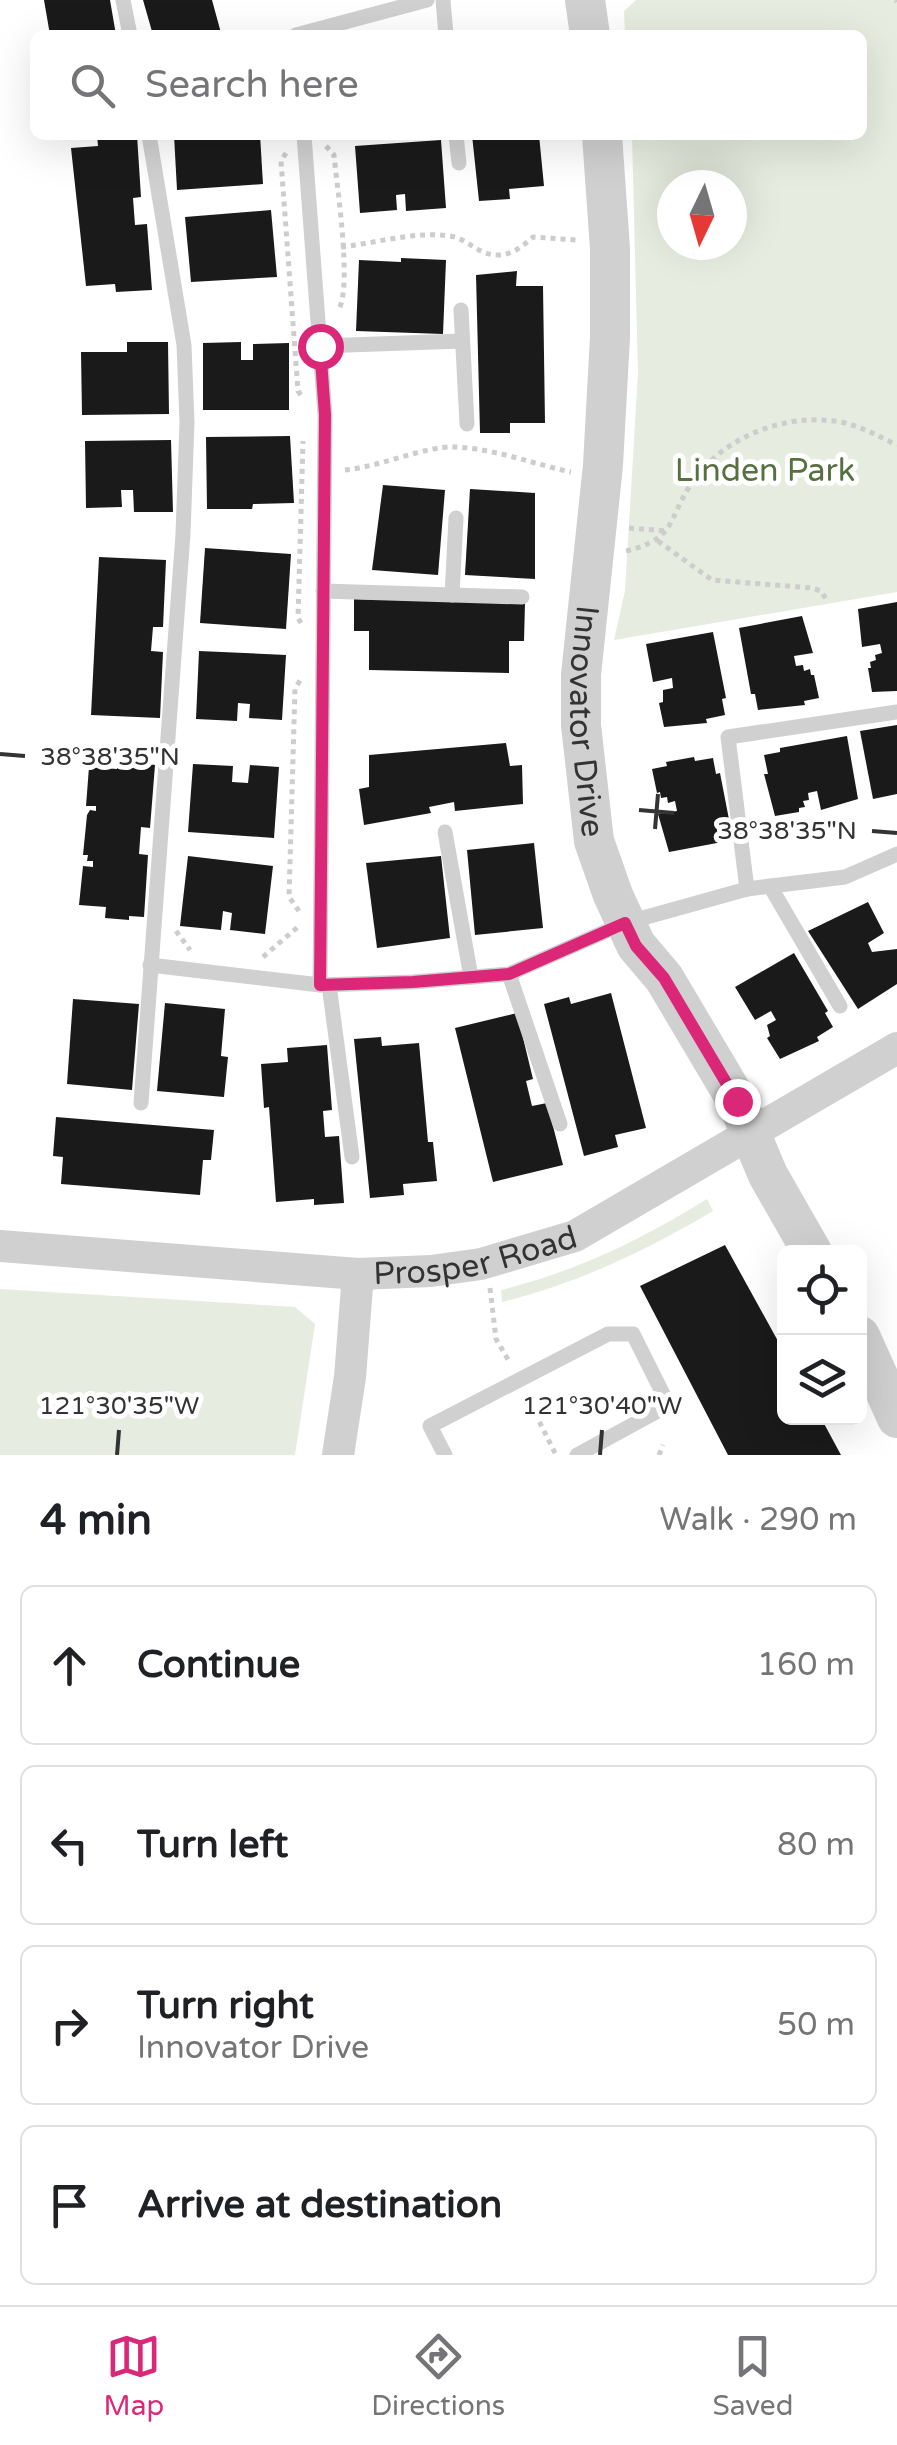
<!DOCTYPE html>
<html lang="en">
<head>
<meta charset="utf-8">
<style>
  :root { --surface:#fff; --page:#f6f6f6; --text:#202124; --muted:#757577; --line:#e0e0e0; --accent:#db2777 }
  body { margin:0; font-family:"Varela Round",sans-serif; background:var(--page); color:var(--text) }
  .controls { position:absolute; right:30px; bottom:30px; display:grid; overflow:hidden; border-radius:15px; box-shadow:0 10px 40px #0002 }
  .controls button { width:90px; height:90px; display:grid; place-items:center; padding:0; border:0; border-bottom:2px solid var(--line); background:var(--surface); color:var(--text); font:50px sans-serif }
  .compass { position:absolute; left:657px; top:170px; width:90px; height:90px; border-radius:50%; background:var(--surface); box-shadow:0 10px 40px #0002; rotate:185deg }
  .stop { position:absolute; width:30px; height:30px; margin:-22px; border:8px solid #db2777; border-radius:50%; background:#fff }
  .stop.end { background:#db2777; border-color:#fff; box-shadow:0 2px 10px #0008 }
  .list { margin:0; padding:0; list-style:none }
  h2 { display:flex; justify-content:space-between; align-items:center; height:130px; margin:0; padding:0 40px; font-size:42px }
  h2 small { font-size:32px; font-weight:400; color:var(--muted) }
  .list li { display:grid; grid-template-columns:65px 1fr auto; gap:30px; align-items:center; box-sizing:border-box; height:160px; margin:0 20px 20px; padding:0 20px; border:2px solid var(--line); border-radius:15px }
  .list b { display:block; font-size:38px; white-space:nowrap }
  .list p { margin:0; font-size:32px; white-space:nowrap; color:var(--muted) }
  .list em { font-size:32px; font-style:normal; color:var(--muted) }
  .icon { flex:none; width:55px; height:55px; fill:none; stroke:currentColor; stroke-width:2; stroke-linecap:round; stroke-linejoin:round }
  .map { position:relative; flex:none; width:897px; height:1455px; overflow:hidden }
  .search { position:absolute; background:var(--surface); box-shadow:0 10px 40px #0002; left:30px; right:30px; top:30px; height:110px; display:flex; align-items:center; gap:25px; box-sizing:border-box; padding:0 35px; border-radius:15px; color:var(--muted); font-size:38px }
  .sheet { height:850px; background:var(--surface) }
  nav { display:flex; justify-content:space-around; align-items:center; box-sizing:border-box; height:140px; border-top:2px solid var(--line); background:var(--surface); font-size:28px; color:var(--muted) }
  nav a { display:grid; justify-items:center; gap:5px }
  nav .on { color:var(--accent) }
  .map>svg:first-child { display:block }
  .green { fill:#e6ecdf; fill-rule:evenodd }
  .building { fill:#1a1a1a }
  .lines { fill:none; stroke-linecap:round; stroke-linejoin:round }
  .path { stroke:#cdcdcd; stroke-width:5; stroke-dasharray:5 5; stroke-linecap:butt }
  .service { stroke:#d0d0d0; stroke-width:15 }
  .minor { stroke:#d0d0d0; stroke-width:32 }
  .tertiary { stroke:#d0d0d0; stroke-width:40 }
  .route { stroke:#db2777; stroke-width:12 }
  .ticks { fill:none; stroke:#333; stroke-width:4 }
  .labels { text-anchor:middle; stroke-width:10; stroke-linejoin:round; paint-order:stroke }
  .park-label { font-size:32px; fill:#56703f; stroke:#fff }
  .street-label { font-size:32px; fill:#333; stroke:#fff }
  .ticks-label { font-size:25px; text-anchor:middle; fill:#333; stroke:#fff; stroke-width:10; stroke-linejoin:round; paint-order:stroke }
</style>
</head>
<body>
<div class="map">
<svg width="897" height="1455" viewBox="0 0 897 1455">
  <rect width="100%" height="100%" fill="#fff"/>
  <g class="green">
    <path d="M636 0H897V592L614 640 625 591 638 373 632 135H862V35H625L624 11ZM732 185V245H672V185Z"/>
    <path d="M707 1199 713 1211C645 1251 579 1283 502 1302L501 1290C577 1271 641 1240 707 1199Z"/>
    <path d="M0 1289 295 1307 315 1324 295 1455H0Z"/>
  </g>
  <g class="building">
    <path d="M44 0H110L116 35H50Z"/>
    <path d="M143 0H212L221 33 153 35Z"/>
    <path d="M97 135H137L141 197 133 198 135 225 147 224 152 290 116 292 115 284 86 286 71 148 98 146Z"/>
    <path d="M174 135H260L263 184 177 190Z"/>
    <path d="M472 135H539L544 186 509 189 510 199 479 201Z"/>
    <path d="M441 140 446 208 406 211 405 194 396 195 397 210 360 213 355 146Z"/>
    <path d="M271 210 277 277 191 282 185 217Z"/>
    <path d="M401 258 446 260 443 334 356 331 359 260 401 262Z"/>
    <path d="M517 271 516 286H543L545 423H510V433H480L476 275Z"/>
    <path d="M127 342H168L169 414 82 415 81 352H127Z"/>
    <path d="M241 342V360H253V344L289 343V410H203V343Z"/>
    <path d="M290 436 294 503 253 504 252 509H207L206 437Z"/>
    <path d="M171 440 173 512H134L133 490H121L122 507 86 508 85 441Z"/>
    <path d="M383 485 445 490 438 575 372 570Z"/>
    <path d="M470 489 535 493V579L465 575Z"/>
    <path d="M205 548 291 554 286 629 200 623Z"/>
    <path d="M99 557 166 560 163 627H153L151 651 163 652 160 718 91 715Z"/>
    <path d="M354 599 525 603 524 641H509V673L369 670V631H354Z"/>
    <path d="M897 602V691L872 692 868 668H871L870 662 876 660 875 655 882 653 880 644 862 647 858 609Z"/>
    <path d="M802 616 813 653 794 656 796 666 803 665 804 671 810 669 811 675H814L819 698 804 701 805 705 758 710 755 694H751L739 628Z"/>
    <path d="M713 632 726 698 722 699 725 715 706 719 707 723 664 727 659 703 663 702V690L673 688 672 678 653 682 646 644Z"/>
    <path d="M199 651 286 655 282 720 249 718 250 704 238 703 237 721 196 719Z"/>
    <path d="M897 725V794L873 799 860 731Z"/>
    <path d="M847 736 858 799 821 810 817 791 808 793 809 800 803 801 805 807 799 808V812L775 816 764 774H768L764 755 780 752V748Z"/>
    <path d="M506 743 510 766 522 765 523 804 455 811 454 802 429 807 431 813 364 825 359 789 369 787V755Z"/>
    <path d="M694 757 695 761 713 758 716 774 720 773 733 840 669 852 658 814 677 811 675 801 668 803 667 797 661 798 660 792 657 793 652 769 667 766 666 762Z"/>
    <path d="M118 758 141 759 140 763 155 765 150 828 141 827 139 854 148 855 144 917 129 916V920L105 918 106 907 79 905 83 866 93 867V861H87L88 855H83L87 815 90 810 96 811V806H86L89 767 117 769Z"/>
    <path d="M193 764 233 766 232 782 248 783 250 765 279 767 274 838 188 832Z"/>
    <path d="M534 843 543 928 475 935 467 850Z"/>
    <path d="M188 856 273 866 265 934 230 930 232 913 223 911 221 930 180 926Z"/>
    <path d="M441 856 450 938 377 948 366 863Z"/>
    <path d="M868 902 884 933 868 943 872 952 897 949V984L858 1009 808 931Z"/>
    <path d="M794 953 828 1011 825 1013 833 1027 817 1037 819 1041 780 1059 767 1038 770 1036 767 1025 776 1020 771 1011 755 1020 735 987Z"/>
    <path d="M611 993 646 1128 615 1135 618 1147 584 1156 544 1004 569 997 571 1004Z"/>
    <path d="M73 999 139 1004 132 1090 67 1084Z"/>
    <path d="M165 1003 225 1009 221 1056 228 1057 224 1097 157 1091Z"/>
    <path d="M517 1013 533 1079 526 1081 532 1106 547 1103 563 1165 493 1182 455 1028Z"/>
    <path d="M381 1037 382 1046 419 1043 428 1142H433L437 1181 403 1184 404 1195 370 1198 354 1039Z"/>
    <path d="M327 1045 332 1110 323 1111 325 1137 339 1136 344 1203 314 1205V1199L276 1202 269 1107 264 1108 261 1064 288 1062 287 1048Z"/>
    <path d="M56 1117 214 1130 211 1160H203L200 1195 61 1184 63 1157 53 1156Z"/>
    <path d="M725 1245 784 1352V1418H821L841 1455H728L640 1286Z"/>
  </g>
  <g class="lines">
    <g class="path">
      <path d="M896 0 897 2"/>
      <path d="M326 146 334 155C337 187 352 285 339 309"/>
      <path d="M286 153 281 161 298 391 303 398"/>
      <path d="M341 247C377 243 414 231 450 236 469 239 478 256 500 255 513 254 523 246 533 237L576 240"/>
      <path d="M345 470C379 467 425 446 454 447 493 448 533 464 571 472"/>
      <path d="M629 528 666 531"/>
      <path d="M658 541 712 580 812 588 821 591 826 599"/>
      <path d="M626 551C676 539 667 521 691 484 722 437 786 412 840 422 861 426 878 436 897 445"/>
      <path d="M301 623 298 618 303 441"/>
      <path d="M299 911 289 897 295 689 302 677"/>
      <path d="M176 931 190 950"/>
      <path d="M263 957 299 926"/>
      <path d="M490 1288 496 1339 510 1363"/>
      <path d="M526 1395 556 1455"/>
      <path d="M659 1455 663 1445"/>
    </g>
    <g class="service">
      <path d="M123 0 130 35"/>
      <path d="M443 0 446 35"/>
      <path d="M296 35 427 0"/>
      <path d="M304 135 325 415 320 985"/>
      <path d="M456 135 459 163"/>
      <path d="M461 310 467 424"/>
      <path d="M320 346 462 341"/>
      <path d="M323 591 522 597"/>
      <path d="M452 595 456 518"/>
      <path d="M445 832 471 977"/>
      <path d="M770 886 840 1006"/>
      <path d="M747 889 845 877 897 854"/>
      <path d="M150 965 320 985 413 982 509 974 625 923 747 889 728 737 897 712"/>
      <path d="M509 974 560 1124"/>
      <path d="M329 985 352 1157"/>
      <path d="M141 1103 183 534 187 422 184 345 149 135"/>
      <path d="M445 1455 430 1426 608 1334H633L666 1400 656 1412 577 1455"/>
    </g>
    <g class="minor">
      <path id="s1" d="M0 1246 358 1274 431 1271 481 1264 575 1236 897 1048"/>
      <path d="M338 1455 350 1377 358 1274"/>
    </g>
    <g class="tertiary">
      <path d="M585 0 590 35"/>
      <path id="s2" d="M602 135 610 249V337L603 465 581 675V725L594 841 613 895 636 945 664 978 737 1101 768 1175 812 1252"/>
      <path d="M860 1336 897 1418"/>
    </g>
  </g>
  <g class="lines">
    <path class="route" d="M320 346 325 415 320 985 413 982 509 974 625 923 636 946 664 978 737 1101"/>
  </g>
  <path class="ticks" d="M0 754 25 756M639 810 674 813M655 829 658 794M872 831 897 833M117 1455 119 1430M600 1455 602 1430"/>
  <g class="labels">
    <g class="park-label">
      <text x="765" y="481">Linden Park</text>
    </g>
    <g class="street-label">
      <text dy="11" stroke="none"><textPath href="#s2" startOffset="588">Innovator Drive</textPath></text>
      <text dy="11" stroke="none"><textPath href="#s1" startOffset="478">Prosper Road</textPath></text>
    </g>
  </g>
  <g class="ticks-label">
    <text x="110" y="765">38°38'35"N</text>
    <text x="787" y="839">38°38'35"N</text>
    <text x="119" y="1414">121°30'35"W</text>
    <text x="602" y="1414">121°30'40"W</text>
  </g>
</svg>
<div class="controls">
<button><svg class="icon" aria-label="locate" viewBox="0 0 24 24"><circle cx="12" cy="12" r="6"/><path d="M12 2v4M12 18v4M2 12h4M18 12h4"/></svg></button>
<button><svg class="icon" aria-label="layers" viewBox="0 0 24 24"><path d="M12 4l9 5-9 5-9-5zM3 14l9 5 9-5"/></svg></button>
</div>
<svg class="compass" viewBox="-18 -18 36 36"><path d="M0-13l5 13h-10z" fill="#e53935"/><path d="M0 13l5-13h-10z" fill="#757577"/></svg>
<div class="stop" style="left:320px;top:346px"></div>
<div class="stop end" style="left:737px;top:1101px"></div>
<div class="search"><svg class="icon" aria-label="search" viewBox="0 0 24 24"><circle cx="10" cy="10" r="6"/><path d="M15 15l6 6"/></svg>Search here</div>
</div>
<section class="sheet">
<h2>4 min<small>Walk · 290 m</small></h2>
<ul class="list">
<li><svg class="icon" aria-label="ahead" viewBox="0 0 24 24"><path d="M12 20V5M6 11l6-6 6 6"/></svg><div><b>Continue</b></div><em>160 m</em></li>
<li><svg class="icon" aria-label="left" viewBox="0 0 24 24"><path d="M17 20v-9H6M10 6l-5 5 5 5"/></svg><div><b>Turn left</b></div><em>80 m</em></li>
<li><svg class="icon" aria-label="right" viewBox="0 0 24 24"><path d="M7 20v-9h11M14 6l5 5-5 5"/></svg><div><b>Turn right</b><p>Innovator Drive</p></div><em>50 m</em></li>
<li><svg class="icon" aria-label="arrive" viewBox="0 0 24 24"><path d="M6 21V4h12l-3 4 3 4H6"/></svg><div><b>Arrive at destination</b></div></li>
</ul>
</section>
<nav>
<a class="on"><svg class="icon" aria-label="map" viewBox="0 0 24 24"><path d="M3 6l6-2 6 2 6-2v14l-6 2-6-2-6 2zM9 4v14M15 6v14"/></svg>Map</a>
<a><svg class="icon" aria-label="directions" viewBox="0 0 24 24"><path d="M12 3l9 9-9 9-9-9zM9 14v-3h6M13 9l2 2-2 2"/></svg>Directions</a>
<a><svg class="icon" aria-label="saved" viewBox="0 0 24 24"><path d="M7 4h10v16l-5-4-5 4z"/></svg>Saved</a>
</nav>
</body>
</html>
